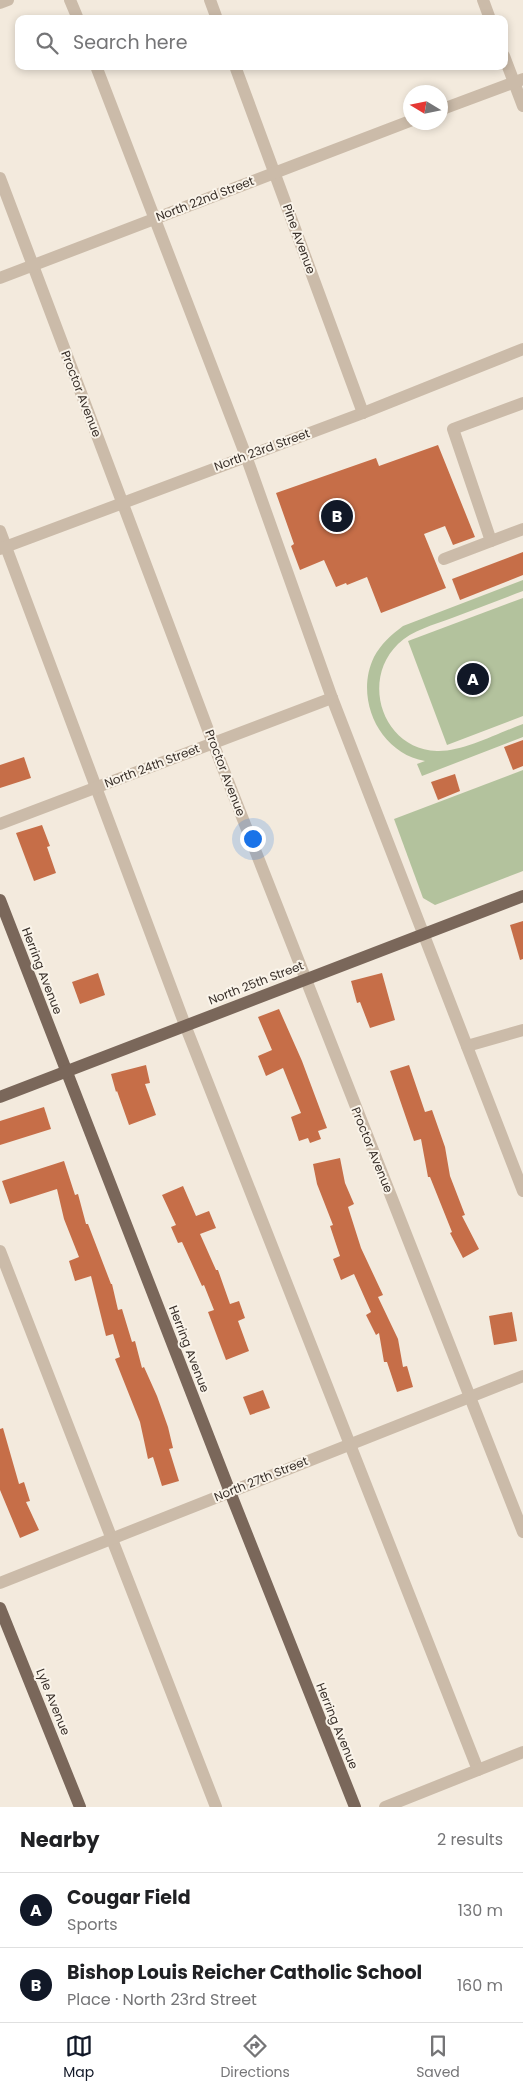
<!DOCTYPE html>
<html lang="en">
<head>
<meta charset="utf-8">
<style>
  :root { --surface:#fff; --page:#f2f2f2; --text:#202124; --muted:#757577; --line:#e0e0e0; --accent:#111827 }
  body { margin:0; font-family:Poppins,sans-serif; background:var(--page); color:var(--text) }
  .compass { position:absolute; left:403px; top:85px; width:45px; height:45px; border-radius:50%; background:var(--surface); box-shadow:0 2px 8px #0003; rotate:280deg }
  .you { position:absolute; left:252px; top:838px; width:18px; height:18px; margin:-12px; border:4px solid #fff; border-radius:50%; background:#1a73e8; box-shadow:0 0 0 8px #1a73e833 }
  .badge { display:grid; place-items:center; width:32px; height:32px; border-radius:50%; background:var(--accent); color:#fff; font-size:16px; font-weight:700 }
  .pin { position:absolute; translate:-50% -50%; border:2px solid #fff; box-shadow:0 1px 5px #0006 }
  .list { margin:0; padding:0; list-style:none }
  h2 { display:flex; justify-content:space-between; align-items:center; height:65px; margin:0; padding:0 20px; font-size:21px }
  h2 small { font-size:16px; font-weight:400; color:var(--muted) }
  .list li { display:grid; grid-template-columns:32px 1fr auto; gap:15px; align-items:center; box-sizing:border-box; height:75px; padding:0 20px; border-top:1px solid var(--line) }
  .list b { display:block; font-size:19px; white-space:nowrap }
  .list p { margin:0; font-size:16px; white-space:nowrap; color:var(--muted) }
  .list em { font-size:16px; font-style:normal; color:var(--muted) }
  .icon { flex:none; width:28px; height:28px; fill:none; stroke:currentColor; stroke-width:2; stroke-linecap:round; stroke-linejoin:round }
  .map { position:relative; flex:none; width:523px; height:1807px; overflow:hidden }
  .search { position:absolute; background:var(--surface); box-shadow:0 2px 8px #0003; left:15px; right:15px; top:15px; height:55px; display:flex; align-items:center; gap:12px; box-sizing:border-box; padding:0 18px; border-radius:10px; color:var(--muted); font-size:19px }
  .sheet { height:215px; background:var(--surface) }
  nav { display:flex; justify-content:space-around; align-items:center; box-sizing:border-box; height:70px; border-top:1px solid var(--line); background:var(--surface); font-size:14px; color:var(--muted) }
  nav a { display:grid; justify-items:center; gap:2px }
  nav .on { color:var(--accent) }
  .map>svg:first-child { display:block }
  .green { fill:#b3c29d }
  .building { fill:#c66e48 }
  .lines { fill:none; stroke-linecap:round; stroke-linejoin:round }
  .minor { stroke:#cbbba9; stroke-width:12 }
  .major { stroke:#7a675a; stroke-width:12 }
  .labels { text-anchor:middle; stroke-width:4; stroke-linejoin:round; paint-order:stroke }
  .street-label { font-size:12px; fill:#382f29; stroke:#faf4ea }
</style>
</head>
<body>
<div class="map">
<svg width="523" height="1807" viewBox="0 0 523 1807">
  <rect width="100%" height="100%" fill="#f3eadd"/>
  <g class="green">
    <path d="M523 580V591C499 600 476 609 452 618 434 625 412 630 398 644 360 681 383 749 437 751 463 752 498 733 523 724V737L422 776 417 764 425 761C379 753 354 698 374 657 381 644 391 635 403 626Z"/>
    <path d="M523 598V716L447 745 408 641Z"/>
    <path d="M523 770V871L435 905 423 898 394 819Z"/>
  </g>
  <g class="building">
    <path d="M438 445 475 537 453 545 445 526 424 534 446 588 381 613 367 577 347 585 346 583 336 587 324 560 300 570 291 546 294 544 276 493 376 458 379 466Z"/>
    <path d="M523 552V575L460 600 452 579Z"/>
    <path d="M523 740V766L513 770 504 747Z"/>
    <path d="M24 757 31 778 0 788V765Z"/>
    <path d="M455 774 460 791 438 800 431 782Z"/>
    <path d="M42 825 50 846 47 847 56 873 34 881 16 833Z"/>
    <path d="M523 921V959L520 960 510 925Z"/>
    <path d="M98 973 105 995 80 1004 72 982Z"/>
    <path d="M382 973 395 1020 370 1028 360 1002 357 1003 351 981Z"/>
    <path d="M279 1009 302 1061 327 1128 318 1131 321 1139 310 1143 308 1138 299 1141 291 1117 301 1113 283 1068 266 1076 258 1056 272 1050 258 1017Z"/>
    <path d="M146 1065 150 1083 145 1084 156 1115 129 1125 117 1091 116 1092 111 1074Z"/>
    <path d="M409 1065 425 1112 432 1110 445 1147 450 1176 465 1215 462 1216 479 1249 463 1258 450 1233 452 1232 430 1177H428L421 1139 414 1141 390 1071Z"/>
    <path d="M44 1107 51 1129 0 1145V1121Z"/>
    <path d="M340 1158 345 1183 354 1204 348 1207 361 1248 383 1295 378 1297 398 1339 403 1367 407 1366 413 1387 397 1392 387 1362H384L379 1333 376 1335 366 1315 371 1312 354 1274 341 1280 333 1259 340 1256 330 1226 333 1225 317 1184 313 1164Z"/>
    <path d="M64 1161 75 1195 78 1194 86 1224H88L111 1284H112L118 1310 122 1309 132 1342 135 1341 142 1368 144 1367 157 1396 168 1427 173 1448 169 1449 179 1481 162 1486 153 1457 148 1459 140 1422 115 1359 120 1357 113 1334 106 1336 91 1276 75 1281 69 1261 79 1257 64 1219 57 1189 10 1204 2 1181Z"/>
    <path d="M183 1186 196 1216 209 1211 216 1228 200 1234 216 1270H218L230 1304 239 1301 245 1318 238 1321 249 1351 226 1360 208 1312 214 1310 204 1285 202 1286 182 1242 178 1243 171 1227 176 1225 162 1195Z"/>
    <path d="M512 1312 517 1341 494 1345 489 1316Z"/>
    <path d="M263 1390 270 1408 250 1415 243 1397Z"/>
    <path d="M3 1428 19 1484 24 1482 30 1501 26 1502 39 1530 20 1538 0 1490V1429Z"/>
  </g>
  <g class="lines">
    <g class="minor">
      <path d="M70 0 78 19"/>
      <path d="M210 0 217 19"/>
      <path d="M483 0 490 19"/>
      <path d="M0 3 8 0"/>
      <path d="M504 56 523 106"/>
      <path d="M96 66 246 456 332 698 523 1191"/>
      <path d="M235 66 363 413"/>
      <path d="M440 110 523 79"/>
      <path d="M0 178 213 743 523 1532"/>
      <path d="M0 278 410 121"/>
      <path d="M0 531 185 1025 478 1770"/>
      <path d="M491 541 453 429 523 403"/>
      <path d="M0 549 363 413 523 349"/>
      <path d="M444 559 523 529"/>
      <path d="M0 824 332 698"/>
      <path d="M467 1046 523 1030"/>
      <path d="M0 1251 216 1807"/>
      <path d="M0 1583 523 1376"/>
      <path d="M385 1807 523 1752"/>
    </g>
    <g class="major">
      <path d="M0 900 230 1492 355 1807"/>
      <path d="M0 1097 523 896"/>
      <path d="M0 1608 80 1807"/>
    </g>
  </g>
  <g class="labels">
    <g class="street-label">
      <text transform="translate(205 199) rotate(-21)" y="4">North 22nd Street</text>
      <text transform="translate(299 239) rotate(70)" y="4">Pine Avenue</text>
      <text transform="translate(81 394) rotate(69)" y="4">Proctor Avenue</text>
      <text transform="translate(262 450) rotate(-20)" y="4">North 23rd Street</text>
      <text transform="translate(152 766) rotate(-21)" y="4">North 24th Street</text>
      <text transform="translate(225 773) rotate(69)" y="4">Proctor Avenue</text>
      <text transform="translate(42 971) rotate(69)" y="4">Herring Avenue</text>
      <text transform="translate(256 983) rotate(-21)" y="4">North 25th Street</text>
      <text transform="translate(372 1150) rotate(68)" y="4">Proctor Avenue</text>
      <text transform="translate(189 1349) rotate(69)" y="4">Herring Avenue</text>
      <text transform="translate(261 1479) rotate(-22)" y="4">North 27th Street</text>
      <text transform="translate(53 1702) rotate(68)" y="4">Lyle Avenue</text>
      <text transform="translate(337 1726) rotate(68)" y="4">Herring Avenue</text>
    </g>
  </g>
</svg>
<svg class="compass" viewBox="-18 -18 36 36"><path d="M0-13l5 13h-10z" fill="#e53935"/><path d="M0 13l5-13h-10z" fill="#757577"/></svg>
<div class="you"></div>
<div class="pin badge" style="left:473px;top:679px">A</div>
<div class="pin badge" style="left:337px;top:516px">B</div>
<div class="search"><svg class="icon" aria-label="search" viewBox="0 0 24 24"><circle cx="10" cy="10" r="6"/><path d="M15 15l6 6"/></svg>Search here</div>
</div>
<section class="sheet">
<h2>Nearby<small>2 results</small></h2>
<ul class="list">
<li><span class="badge">A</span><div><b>Cougar Field</b><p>Sports</p></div><em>130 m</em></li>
<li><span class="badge">B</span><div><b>Bishop Louis Reicher Catholic School</b><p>Place · North 23rd Street</p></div><em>160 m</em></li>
</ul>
</section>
<nav>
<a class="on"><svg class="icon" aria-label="map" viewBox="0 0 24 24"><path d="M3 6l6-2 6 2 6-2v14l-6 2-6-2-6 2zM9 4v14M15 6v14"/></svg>Map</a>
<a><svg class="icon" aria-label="directions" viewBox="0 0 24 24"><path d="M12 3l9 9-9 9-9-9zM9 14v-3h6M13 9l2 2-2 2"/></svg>Directions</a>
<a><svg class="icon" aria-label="saved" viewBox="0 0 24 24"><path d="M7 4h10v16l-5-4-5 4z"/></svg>Saved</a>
</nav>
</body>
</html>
